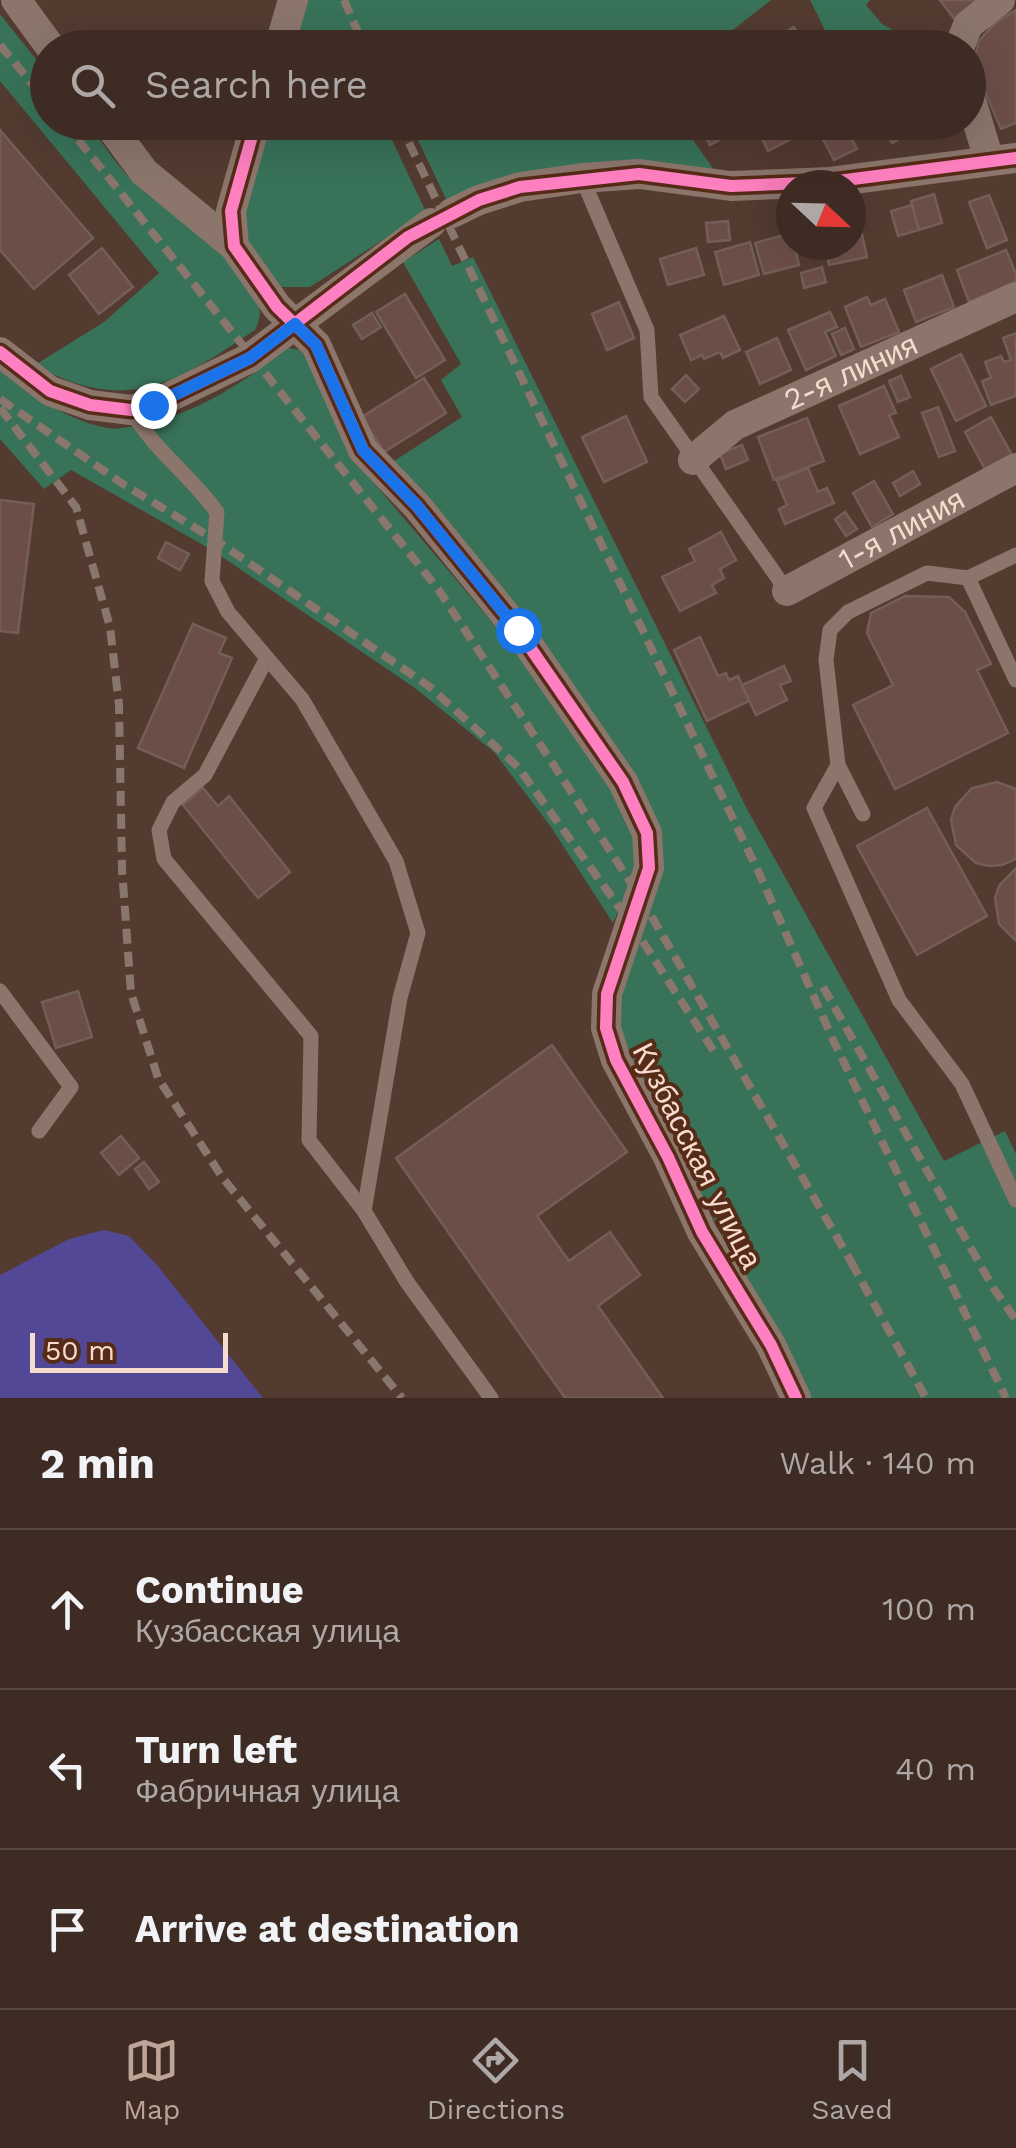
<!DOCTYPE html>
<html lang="en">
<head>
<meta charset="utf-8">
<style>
  :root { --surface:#3e2c24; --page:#493831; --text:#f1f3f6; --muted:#ada7a6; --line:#574841; --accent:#bea397 }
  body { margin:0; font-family:"Work Sans",sans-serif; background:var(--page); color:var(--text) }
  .compass { position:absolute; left:776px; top:170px; width:90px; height:90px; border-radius:50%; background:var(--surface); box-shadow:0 10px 40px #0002; rotate:112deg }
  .scale { position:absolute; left:30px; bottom:25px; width:198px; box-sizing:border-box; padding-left:10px; border:5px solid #f7dbcf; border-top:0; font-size:28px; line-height:35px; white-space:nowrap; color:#f7dbcf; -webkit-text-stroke:8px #562b17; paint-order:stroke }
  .stop { position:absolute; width:30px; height:30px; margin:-22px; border:8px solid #1a73e8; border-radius:50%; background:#fff }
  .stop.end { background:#1a73e8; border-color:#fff; box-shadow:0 2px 10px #0008 }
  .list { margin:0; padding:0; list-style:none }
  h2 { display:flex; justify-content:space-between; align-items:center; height:130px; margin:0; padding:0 40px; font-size:42px }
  h2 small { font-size:32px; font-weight:400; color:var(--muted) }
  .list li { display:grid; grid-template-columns:65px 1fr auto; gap:30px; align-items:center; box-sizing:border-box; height:160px; padding:0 40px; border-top:2px solid var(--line) }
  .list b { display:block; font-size:38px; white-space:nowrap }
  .list p { margin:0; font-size:32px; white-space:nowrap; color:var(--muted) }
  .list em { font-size:32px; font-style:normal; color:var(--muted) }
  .icon { flex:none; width:55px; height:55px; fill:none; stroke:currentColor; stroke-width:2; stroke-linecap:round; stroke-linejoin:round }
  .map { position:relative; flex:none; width:1016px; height:1398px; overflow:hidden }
  .search { position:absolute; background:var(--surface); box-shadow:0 10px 40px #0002; left:30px; right:30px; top:30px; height:110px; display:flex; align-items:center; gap:25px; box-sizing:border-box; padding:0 35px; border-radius:55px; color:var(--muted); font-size:38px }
  .sheet { height:610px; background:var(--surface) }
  nav { display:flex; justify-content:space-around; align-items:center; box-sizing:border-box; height:140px; border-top:2px solid var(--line); background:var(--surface); font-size:28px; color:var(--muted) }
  nav a { display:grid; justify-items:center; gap:5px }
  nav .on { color:var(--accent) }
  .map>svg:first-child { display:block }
  .green { fill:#387259 }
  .water { fill:#524896 }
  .building { fill:#6c4e48; stroke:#735e58; stroke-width:2.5 }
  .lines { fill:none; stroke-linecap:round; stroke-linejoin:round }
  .service { stroke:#8c766c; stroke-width:15 }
  .minor { stroke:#8c766c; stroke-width:30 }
  .rail { stroke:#89766c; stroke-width:8; stroke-dasharray:15 8; stroke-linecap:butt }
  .cycleway-casing { stroke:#562b17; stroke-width:19 }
  .cycleway { stroke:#ff80c0; stroke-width:12 }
  .route { stroke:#1a73e8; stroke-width:12 }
  .labels { text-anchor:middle; stroke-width:8; stroke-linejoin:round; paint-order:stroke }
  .street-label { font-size:30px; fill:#f7dbcf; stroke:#562b17 }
</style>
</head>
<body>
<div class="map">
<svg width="1016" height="1398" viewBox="0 0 1016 1398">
  <rect width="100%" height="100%" fill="#533b30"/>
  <g class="green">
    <path d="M303 0H771L711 47 290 48Z"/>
    <path d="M810 0H870L866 5 882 24 907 38 904 47H827L826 32Z"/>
    <path d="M0 14 47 73 48 122 87 123C104 144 120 171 141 189 173 217 284 280 255 330 176 383 127 416 35 365L104 322 159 273 0 81Z"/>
    <path d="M268 122 384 123 426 212 310 287H273L250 250 244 214Z"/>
    <path d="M410 123H681L717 174 446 199Z"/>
    <path d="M439 239 452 266 473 257 748 811 944 1161 1005 1131 1016 1154V1398H811L644 1091 621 1033 620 999 659 832 391 463 462 417 441 380 461 364 403 262Z"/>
    <path d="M288 348 300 350 308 359 351 456 504 636 612 789 634 833 639 867 613 923 551 827 494 752 415 688 212 550 71 470 44 489 0 439V369C32 395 66 420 107 428 117 430 128 427 138 425 196 415 242 383 288 348Z"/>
  </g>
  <path class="water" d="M104 1230 129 1236 157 1265 263 1398H0V1275L69 1239Z"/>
  <g class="building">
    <path d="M940 0H977L956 21Z"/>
    <path d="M1016 10V123L1001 129 973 64 979 41 994 24Z"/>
    <path d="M794 27 806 48H769L767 44Z"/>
    <path d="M698 122H733L737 130 710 145Z"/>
    <path d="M773 122H789L795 137 768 151 758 130Z"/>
    <path d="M807 122H843L857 149 834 160 815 124 810 127Z"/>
    <path d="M886 122H897L904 136 892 143 882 124Z"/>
    <path d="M0 130 93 238 34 289 0 250Z"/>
    <path d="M934 194 942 223 919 230 911 201Z"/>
    <path d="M989 195 1007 240 987 248 969 202Z"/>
    <path d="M912 205 919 230 898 236 891 211Z"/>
    <path d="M728 221 730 240 708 242 706 223Z"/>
    <path d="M791 233V245H794L799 265 764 274 755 243Z"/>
    <path d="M862 234 867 257 829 265 825 245H851V237Z"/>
    <path d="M750 242 759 275 724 285 715 252Z"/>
    <path d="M102 248 133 287 99 314 69 275Z"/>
    <path d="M696 248 704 275 668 285 660 259Z"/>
    <path d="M1006 250 1016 274V282L969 302 957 270Z"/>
    <path d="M822 267 826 282 804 288 801 273Z"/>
    <path d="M942 275 954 307 916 322 904 290Z"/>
    <path d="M405 294 445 360 416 378 376 312Z"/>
    <path d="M867 297 871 305 885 299 899 332 861 347 845 307Z"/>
    <path d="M619 302 634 338 607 350 592 314Z"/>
    <path d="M830 312 837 327 825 332 836 356 806 370 788 330Z"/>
    <path d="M372 313 381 327 362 339 353 325Z"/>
    <path d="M724 316 740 350 723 358 720 352 704 359 702 355 691 360 680 335Z"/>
    <path d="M845 328 854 349 841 355 832 334Z"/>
    <path d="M1016 333V396L991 405 982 381 991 378 985 362 1001 356 1004 362 1011 360 1003 338Z"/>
    <path d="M777 338 791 370 760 384 746 352Z"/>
    <path d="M961 354 986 406 956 421 931 369Z"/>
    <path d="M686 375 699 389 685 402 672 389Z"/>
    <path d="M901 376 910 397 898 402 889 381Z"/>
    <path d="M424 378 446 413 384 452 362 417Z"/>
    <path d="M884 386 896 413 889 415 899 437 860 454 839 406Z"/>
    <path d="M938 407 955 451 939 457 922 413Z"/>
    <path d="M626 416 647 462 604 482 582 437Z"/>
    <path d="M991 417 1013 457 986 471 965 432Z"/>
    <path d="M807 418 824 461 774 480 758 437Z"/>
    <path d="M742 445 748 460 726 469 720 454Z"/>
    <path d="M808 468 818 492 827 488 834 503 785 524 779 509 787 505 777 481Z"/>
    <path d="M913 471 920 484 900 496 893 483Z"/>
    <path d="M874 481 893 514 872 527 853 493Z"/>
    <path d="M0 500 34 504 18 633 0 631Z"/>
    <path d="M845 512 857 529 846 536 835 519Z"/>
    <path d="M721 532 736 560 720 569 724 578 712 585 716 593 680 611 662 577 695 561 689 549Z"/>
    <path d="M166 542 189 554 180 570 158 558Z"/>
    <path d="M905 596 949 597 965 612 991 664 977 670 1008 733 895 789 853 705 893 685 867 633 871 613Z"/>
    <path d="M193 624 226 638 219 653 232 658 184 768 138 748Z"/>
    <path d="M700 637 718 676 726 673 729 680 738 676 749 701 707 721 674 650Z"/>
    <path d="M784 666 791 681 780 685 787 700 756 715 742 685Z"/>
    <path d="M997 782 1016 789V859L1002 865 989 866 976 863 956 845 951 820 955 807 972 788Z"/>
    <path d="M203 788 218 806 229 796 290 872 258 898 183 805Z"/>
    <path d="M927 808 987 916 917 955 857 846Z"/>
    <path d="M1016 868V941L999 924 995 898 999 886Z"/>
    <path d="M78 991 92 1037 56 1048 42 1002Z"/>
    <path d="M552 1045 627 1152 537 1216 569 1261 610 1232 640 1275 598 1306 663 1398H565L396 1158Z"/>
    <path d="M121 1136 139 1158 119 1175 101 1153Z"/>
    <path d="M144 1162 159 1182 149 1189 135 1169Z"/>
  </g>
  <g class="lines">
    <g class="service">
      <path d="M582 178 647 330 651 397 787 591"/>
      <path d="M131 410C154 450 189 474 217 512L212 581 228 612 302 699 396 861 418 933 400 998 364 1211"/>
      <path d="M1016 555 968 578 1016 680"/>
      <path d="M267 658 205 775 173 802 159 830 164 859 311 1036 309 1140 364 1211 407 1282 491 1398"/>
      <path d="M838 765 814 808 899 1000 962 1084 1016 1200"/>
      <path d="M863 814 838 765 826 660 830 630 848 612 927 573 968 578"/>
      <path d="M0 991 71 1087 39 1131"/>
    </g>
    <g class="minor">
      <path d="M16 0 51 48"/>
      <path d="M279 48 293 0"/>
      <path d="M959 48 968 25 1000 0"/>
      <path d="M968 90 989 160"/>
      <path d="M107 122 144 172 234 246"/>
      <path d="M256 122 231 211 234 246 277 307 316 345 363 450 417 506 518 630 623 782 647 833 649 868 607 994 606 1028 616 1060 668 1157 702 1232 771 1345 796 1398"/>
      <path d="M452 213 479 200 520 187 582 178 639 174 731 186 830 182 1016 158"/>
      <path d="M0 352 50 391 90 405 131 410 153 405 250 358 431 223"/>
      <path id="s1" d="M693 460 735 425 1016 297"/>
      <path id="s2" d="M787 591 1016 468"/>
    </g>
    <g class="rail">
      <path d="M344 0 365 48"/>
      <path d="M0 45 48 103"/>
      <path d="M64 122 438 589 641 898 857 1272"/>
      <path d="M399 122 759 873 834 1042 1006 1398"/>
      <path d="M0 399 123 484 217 541 430 687 518 767 632 925 715 1053"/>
      <path d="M0 408 76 507 110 627 119 705 122 869 131 993 158 1078 222 1177 402 1398"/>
      <path d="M823 987 994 1289 1016 1320"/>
      <path d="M851 1262 926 1398"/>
    </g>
    <g class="cycleway-casing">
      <g id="cycleway">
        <path d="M256 122 231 211 234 246 277 307 316 345 363 450 417 506 518 630 623 782 647 833 649 868 607 994 606 1028 616 1060 668 1157 702 1232 771 1345 796 1398"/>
        <path d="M0 352 50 391 90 405 131 410 153 405 250 358 408 237 479 200 520 187 639 174 731 186 830 182 1016 158"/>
      </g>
    </g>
    <use href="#cycleway" class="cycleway"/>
  </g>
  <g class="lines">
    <path class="route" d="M153 405 250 358 295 324 316 345 363 450 417 506 518 630"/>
  </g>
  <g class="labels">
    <g class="street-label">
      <text dy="10" stroke="none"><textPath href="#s1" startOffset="182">2-я линия</textPath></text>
      <text dy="10" stroke="none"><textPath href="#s2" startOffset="130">1-я линия</textPath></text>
      <text transform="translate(697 1156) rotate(63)" y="10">Кузбасская улица</text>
    </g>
  </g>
</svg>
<svg class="compass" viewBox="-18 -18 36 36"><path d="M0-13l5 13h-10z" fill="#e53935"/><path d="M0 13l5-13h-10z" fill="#ada7a6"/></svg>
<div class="scale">50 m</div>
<div class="stop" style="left:518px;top:630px"></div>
<div class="stop end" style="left:153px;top:405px"></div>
<div class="search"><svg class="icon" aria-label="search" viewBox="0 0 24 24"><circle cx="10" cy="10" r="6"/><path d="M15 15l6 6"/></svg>Search here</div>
</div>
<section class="sheet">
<h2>2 min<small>Walk · 140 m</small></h2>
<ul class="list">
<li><svg class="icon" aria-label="ahead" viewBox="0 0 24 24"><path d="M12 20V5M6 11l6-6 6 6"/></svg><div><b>Continue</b><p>Кузбасская улица</p></div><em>100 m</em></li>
<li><svg class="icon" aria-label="left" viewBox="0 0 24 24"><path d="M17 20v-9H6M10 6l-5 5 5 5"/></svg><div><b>Turn left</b><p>Фабричная улица</p></div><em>40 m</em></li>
<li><svg class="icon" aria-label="arrive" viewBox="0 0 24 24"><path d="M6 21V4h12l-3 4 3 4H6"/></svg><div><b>Arrive at destination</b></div></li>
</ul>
</section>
<nav>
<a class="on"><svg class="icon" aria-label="map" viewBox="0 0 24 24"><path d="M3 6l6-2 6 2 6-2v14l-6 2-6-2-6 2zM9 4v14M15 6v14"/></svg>Map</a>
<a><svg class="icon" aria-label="directions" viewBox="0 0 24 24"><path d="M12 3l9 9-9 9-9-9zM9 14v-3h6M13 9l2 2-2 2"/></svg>Directions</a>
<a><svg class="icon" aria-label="saved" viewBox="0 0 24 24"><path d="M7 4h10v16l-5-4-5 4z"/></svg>Saved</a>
</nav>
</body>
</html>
